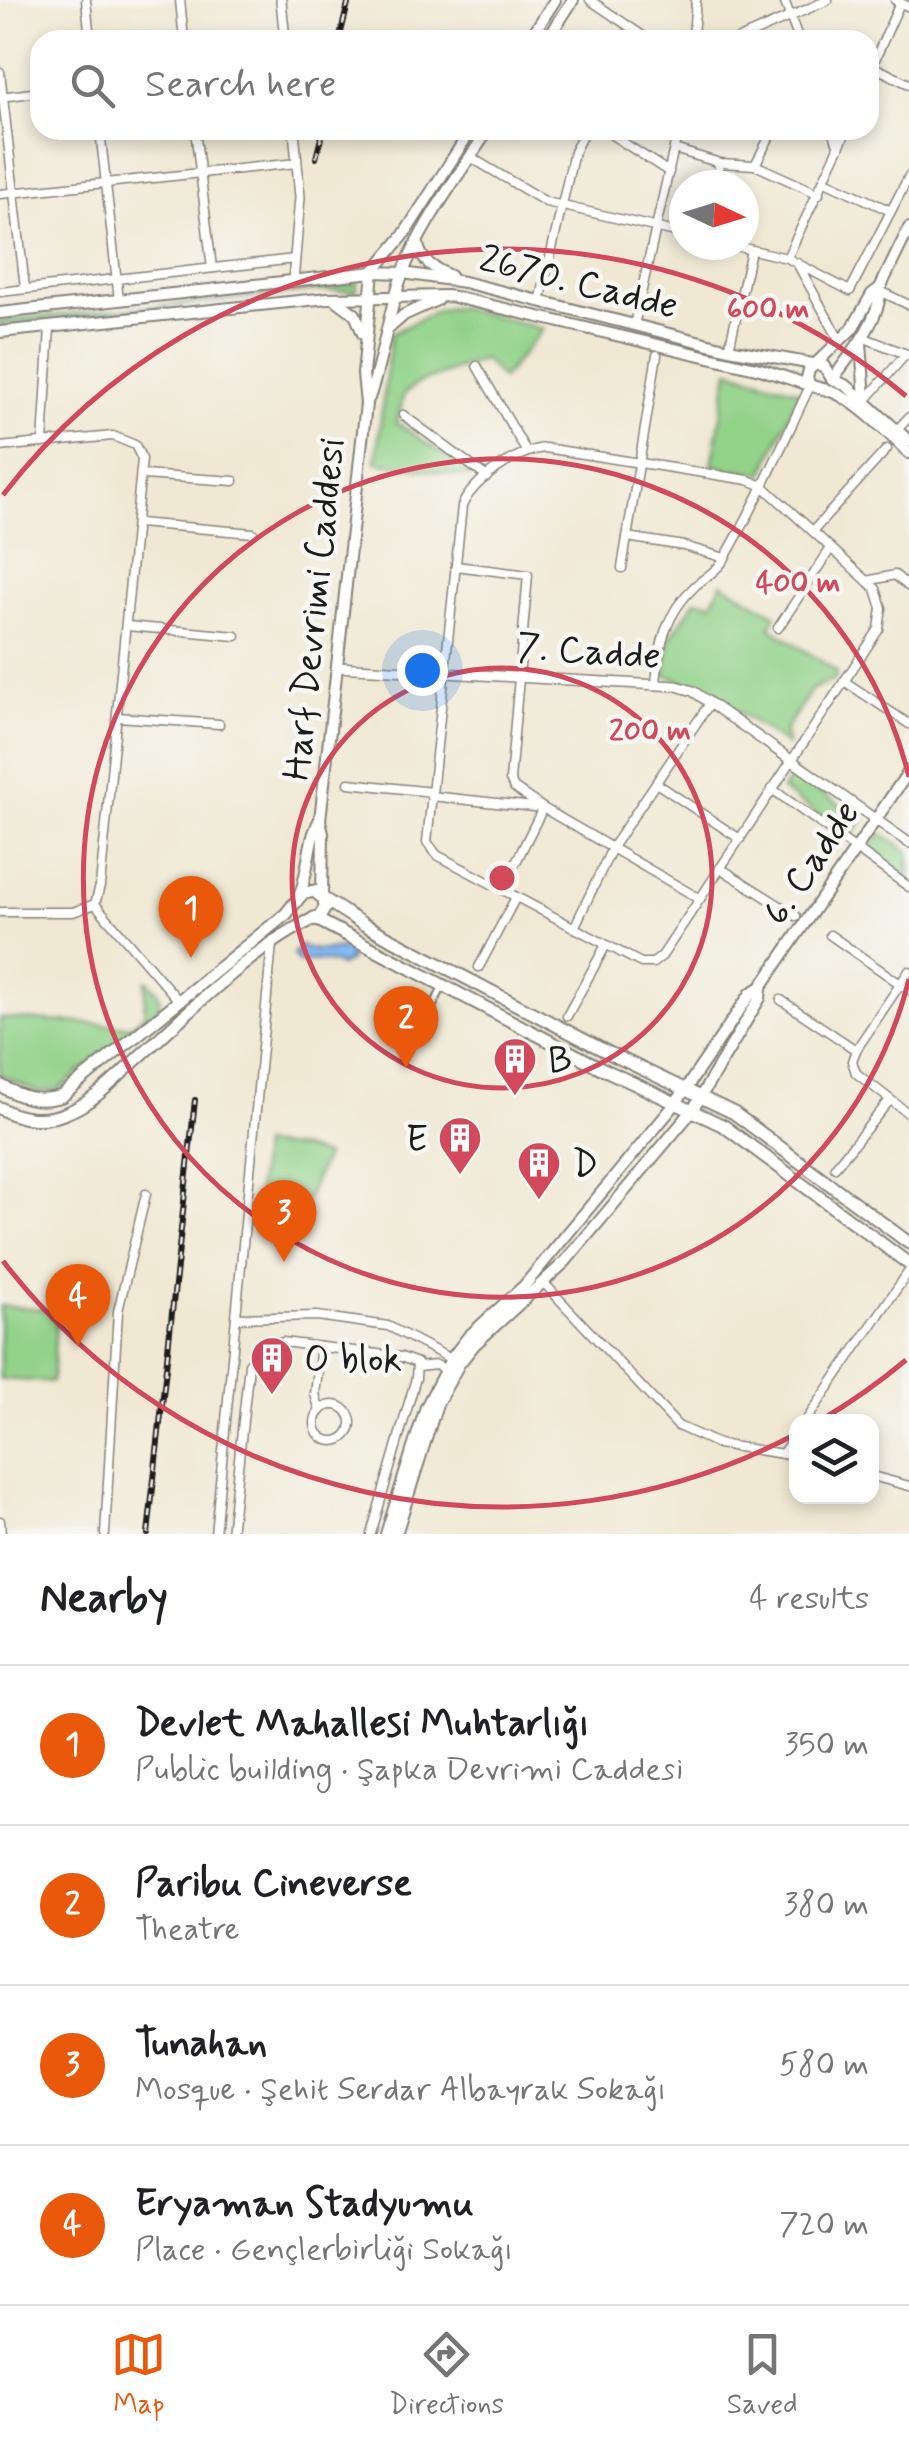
<!DOCTYPE html>
<html lang="en">
<head>
<meta charset="utf-8">
<style>
  :root { --surface:#fff; --page:#f6f6f6; --text:#202124; --muted:#757577; --line:#e0e0e0; --accent:#ea580c }
  body { margin:0; font-family:Mynerve,sans-serif; background:var(--page); color:var(--text) }
  .controls { position:absolute; right:30px; bottom:30px; display:grid; overflow:hidden; border-radius:20px; box-shadow:0 5px 15px #0003 }
  .controls button { width:90px; height:90px; display:grid; place-items:center; padding:0; border:0; border-bottom:2px solid var(--line); background:var(--surface); color:var(--text); font:50px sans-serif }
  .compass { position:absolute; left:669px; top:170px; width:90px; height:90px; border-radius:50%; background:var(--surface); box-shadow:0 5px 15px #0003; rotate:94deg }
  .you { position:absolute; left:422px; top:670px; width:35px; height:35px; margin:-25px; border:8px solid #fff; border-radius:50%; background:#1a73e8; box-shadow:0 0 0 15px #1a73e833 }
  .badge { display:grid; place-items:center; width:65px; height:65px; border-radius:50%; background:var(--accent); color:#fff; font-size:32px; font-weight:700 }
  .pin { position:absolute; translate:-50% -82px; filter:drop-shadow(0 2px 5px #0008) }
  .pin::after { content:''; position:absolute; top:52px; width:35px; height:30px; background:inherit; clip-path:polygon(0 0,100% 0,50% 100%) }
  .list { margin:0; padding:0; list-style:none }
  h2 { display:flex; justify-content:space-between; align-items:center; height:130px; margin:0; padding:0 40px; font-size:42px }
  h2 small { font-size:32px; font-weight:400; color:var(--muted) }
  .list li { display:grid; grid-template-columns:65px 1fr auto; gap:30px; align-items:center; box-sizing:border-box; height:160px; padding:0 40px; border-top:2px solid var(--line) }
  .list b { display:block; font-size:38px; white-space:nowrap }
  .list p { margin:0; font-size:32px; white-space:nowrap; color:var(--muted) }
  .list em { font-size:32px; font-style:normal; color:var(--muted) }
  .icon { flex:none; width:55px; height:55px; fill:none; stroke:currentColor; stroke-width:2; stroke-linecap:round; stroke-linejoin:round }
  .map { position:relative; flex:none; width:909px; height:1534px; overflow:hidden }
  .search { position:absolute; background:var(--surface); box-shadow:0 5px 15px #0003; left:30px; right:30px; top:30px; height:110px; display:flex; align-items:center; gap:25px; box-sizing:border-box; padding:0 35px; border-radius:30px; color:var(--muted); font-size:38px }
  .sheet { height:770px; background:var(--surface) }
  nav { display:flex; justify-content:space-around; align-items:center; box-sizing:border-box; height:140px; border-top:2px solid var(--line); background:var(--surface); font-size:28px; color:var(--muted) }
  nav a { display:grid; justify-items:center; gap:5px }
  nav .on { color:var(--accent) }
  .map>svg:first-child { display:block }
  .green { fill:#92d289; stroke:#577752; stroke-width:2.5 }
  .water { fill:#84b9f2; stroke:#506a87; stroke-width:2.5 }
  .lines { fill:none; stroke-linecap:round; stroke-linejoin:round }
  .pedestrian-casing { stroke:#868278; stroke-width:9 }
  .minor-casing { stroke:#868278; stroke-width:11 }
  .tertiary-casing { stroke:#868278; stroke-width:12 }
  .secondary-casing { stroke:#868278; stroke-width:14 }
  .primary-casing { stroke:#868278; stroke-width:15 }
  .pedestrian { stroke:#fff; stroke-width:5 }
  .minor { stroke:#fff; stroke-width:8 }
  .tertiary { stroke:#fff; stroke-width:9 }
  .secondary { stroke:#fff; stroke-width:10 }
  .primary { stroke:#fff; stroke-width:11 }
  .rail-casing { stroke:#1c1c1c; stroke-width:6 }
  .rail { stroke:#f6f6f2; stroke-width:2.5; stroke-dasharray:8; stroke-linecap:butt }
  .ring { fill:none; stroke:#d1495b; stroke-width:5 }
  .labels { text-anchor:middle; stroke-width:9; stroke-linejoin:round; paint-order:stroke }
  .street-label { font-size:38px; fill:#1c1c1c; stroke:#f6f6f2 }
  .poi-label { font-size:38px; fill:#1c1c1c; stroke:#f6f6f2; text-anchor:start }
  .centre { fill:#d1495b; stroke:#f6f6f2; stroke-width:5 }
  .ring-label { font-size:30px; text-anchor:middle; font-weight:bold; fill:#d1495b; stroke:#f6f6f2; stroke-width:9; stroke-linejoin:round; paint-order:stroke }
</style>
</head>
<body>
<div class="map">
<svg width="909" height="1534" viewBox="0 0 909 1534">
  <rect width="100%" height="100%" fill="#f6f6f2"/>
  <filter id="ink" filterUnits="userSpaceOnUse"><feTurbulence type="fractalNoise" baseFrequency=".01" numOctaves="2"/><feDisplacementMap in="SourceGraphic" scale="20" xChannelSelector="R" yChannelSelector="G"/><feConvolveMatrix kernelMatrix="1 2 1 2 8 2 1 2 1" color-interpolation-filters="sRGB"/></filter>
  <filter id="wash" filterUnits="userSpaceOnUse"><feTurbulence type="fractalNoise" baseFrequency=".0048" numOctaves="4" result="noise"/><feDisplacementMap in="SourceGraphic" scale="40" xChannelSelector="R" yChannelSelector="G"/><feGaussianBlur stdDeviation="2.25" result="paint"/><feColorMatrix in="noise" values="0 0 0 0 0 0 0 0 0 0 0 0 0 0 0 0 0 1.4 0 .05"/><feComposite in="paint" operator="in"/></filter>
  <g filter="url(#wash)">
    <rect width="100%" height="100%" fill="#f0e8d3"/>
    <g class="green">
      <path d="M357 283 356 291H313L0 326V320L213 301Z"/>
      <path d="M457 307 543 329 502 379 484 359 418 383 404 394 397 423 468 471 469 477 376 462 391 334 438 310Z"/>
      <path d="M729 370 800 391 763 474 712 466Z"/>
      <path d="M722 583 776 615 770 627 837 672 835 680 812 689 785 730 787 745 708 691 665 675 670 638 696 600 712 603Z"/>
      <path d="M793 774 863 820 851 837 782 790Z"/>
      <path d="M881 833 909 852V878L869 850Z"/>
      <path d="M146 980C156 988 161 994 159 1007L59 1089 40 1093 0 1075V1018L130 1026 144 1015Z"/>
      <path d="M261 1145 301 1149 325 1156 306 1201 257 1196Z"/>
      <path d="M0 1306 57 1310 52 1382 0 1379Z"/>
    </g>
    <path class="water" d="M300 946C315 952 327 951 342 948L349 951 350 960 340 966C323 959 317 960 299 962L293 954Z"/>
  </g>
  <g filter="url(#ink)">
    <g class="lines">
      <g class="pedestrian-casing">
        <path id="pedestrian" d="M428 1017 442 988"/>
      </g>
      <g class="minor-casing">
        <g id="minor">
          <path d="M86 0 90 40"/>
          <path d="M180 0 184 40"/>
          <path d="M590 0 649 40"/>
          <path d="M696 0 693 35 696 40"/>
          <path d="M784 0 799 40"/>
          <path d="M895 0 909 7"/>
          <path d="M737 40 828 0"/>
          <path d="M872 66 909 84"/>
          <path d="M0 72 25 288"/>
          <path d="M869 73 900 3"/>
          <path d="M0 97 40 92"/>
          <path d="M100 130 119 300"/>
          <path d="M195 130 212 268"/>
          <path d="M604 130 669 172"/>
          <path d="M833 130 839 148"/>
          <path d="M674 149 720 163 755 165 819 194"/>
          <path d="M470 157 546 202 684 234"/>
          <path d="M755 165 773 130"/>
          <path d="M825 181 891 211"/>
          <path d="M714 185 720 163"/>
          <path d="M0 194 297 163"/>
          <path d="M731 245 787 258 850 291 909 176"/>
          <path d="M787 258 847 130"/>
          <path d="M797 263 840 341"/>
          <path d="M880 291 909 305"/>
          <path d="M0 292 295 259"/>
          <path d="M540 302 574 152 585 130"/>
          <path d="M634 325 678 130"/>
          <path d="M862 337 909 355"/>
          <path d="M729 349 751 250"/>
          <path d="M477 366 526 451"/>
          <path d="M865 401 906 354"/>
          <path d="M403 415 487 477"/>
          <path d="M897 430 909 417"/>
          <path d="M43 443 50 328"/>
          <path d="M0 447 113 436 135 445 142 459 100 886 95 904"/>
          <path d="M545 448 748 480 763 486 876 589 882 608 879 629 662 956 653 963H641L437 855 427 842 462 506C473 480 517 451 545 448Z"/>
          <path d="M143 475 234 481"/>
          <path d="M138 523 253 533"/>
          <path d="M813 531 887 449"/>
          <path d="M627 537 684 546 725 558"/>
          <path d="M456 566 528 575 510 780 514 788 543 808 508 878"/>
          <path d="M622 568 657 355"/>
          <path d="M867 581 895 575 909 587"/>
          <path d="M127 626 236 636"/>
          <path d="M778 628 831 548"/>
          <path d="M844 681 909 724"/>
          <path d="M656 684C659 645 665 614 695 586 704 578 717 571 723 561 756 505 782 445 810 386"/>
          <path d="M117 717 219 724"/>
          <path d="M349 783 432 792"/>
          <path d="M656 783 740 839"/>
          <path d="M772 789 909 887"/>
          <path d="M431 796 543 808 700 899"/>
          <path d="M720 868 796 916"/>
          <path d="M0 912H73L95 904 179 1001"/>
          <path d="M574 928 613 846 710 703"/>
          <path d="M830 935 909 990"/>
          <path d="M479 967 516 897"/>
          <path d="M909 971 856 1050 852 1061 856 1073 909 1114"/>
          <path d="M781 1000 856 1050"/>
          <path d="M567 1016 606 945"/>
          <path d="M835 1167 890 1100"/>
          <path d="M544 1283 678 1426 718 1444 796 1456"/>
          <path d="M236 1318 317 1316 388 1326 451 1359"/>
          <path d="M418 1367 436 1365 445 1369"/>
          <circle cx="333" cy="1423" r="18"/>
          <path d="M320 1411 315 1394 321 1347"/>
          <path d="M805 1422 909 1271"/>
          <path d="M782 1454 796 1434"/>
          <path d="M872 1476 909 1486"/>
          <path d="M0 1521 1 1534"/>
          <path d="M105 1534 118 1311 146 1194"/>
          <path d="M215 1534 272 944"/>
          <path d="M231 1534 249 1364 261 1348 283 1342 401 1357 417 1363 416 1378 371 1534"/>
        </g>
      </g>
      <g class="tertiary-casing">
        <g id="tertiary">
          <path d="M281 0 285 40"/>
          <path d="M293 282 300 197 294 130"/>
          <path d="M337 667 677 686 693 691 909 843"/>
        </g>
      </g>
      <g class="secondary-casing">
        <g id="secondary">
          <path d="M529 40 555 0"/>
          <path d="M547 40 573 0"/>
          <path d="M418 244C420 261 435 269 450 276"/>
          <path d="M373 272 403 236 471 130"/>
          <path d="M880 288 909 228"/>
          <path d="M335 299 355 314 363 334"/>
          <path d="M0 313 373 272 403 273 464 282 729 349 824 366 832 379"/>
          <path d="M388 329 404 315 437 300"/>
          <path d="M0 332 328 298 450 296 760 369C783 376 806 385 827 390 853 397 890 435 909 453"/>
          <path d="M861 342 865 400"/>
          <path d="M832 379 847 386 909 441"/>
          <path d="M810 386 807 378 809 370 852 329 872 294 880 288C882 318 848 358 832 380"/>
          <path d="M369 398C383 359 387 317 401 278 420 225 458 177 488 130"/>
          <path d="M322 895 323 833 320 820 366 404 363 374 373 272"/>
          <path d="M299 897C309 873 307 844 319 821"/>
          <path d="M761 987 909 771"/>
          <path d="M386 1534 426 1407 451 1359 468 1337 524 1286 676 1103 751 993 761 987 760 998 692 1111 565 1262 475 1344 459 1364 437 1404 396 1534"/>
        </g>
      </g>
      <g class="primary-casing">
        <g id="primary">
          <path d="M324 899 363 924 609 1053 734 1113 909 1243"/>
          <path d="M314 918 601 1068 724 1126 909 1264"/>
          <path d="M0 1085C21 1098 38 1103 62 1096L286 914 302 894 314 891 324 899 325 908 320 916C258 942 190 1011 139 1057 117 1077 95 1102 66 1113 44 1122 20 1120 0 1108"/>
        </g>
      </g>
      <use href="#pedestrian" class="pedestrian"/>
      <use href="#minor" class="minor"/>
      <use href="#tertiary" class="tertiary"/>
      <use href="#secondary" class="secondary"/>
      <use href="#primary" class="primary"/>
      <g class="rail-casing">
        <g id="rail">
          <path d="M339 40 349 0"/>
          <path d="M316 158 323 130"/>
          <path d="M148 1534 195 1100"/>
        </g>
      </g>
      <use href="#rail" class="rail"/>
    </g>
  </g>
  <g class="ring">
    <circle cx="502" cy="878" r="210"/>
    <path d="M909 979A419 419 0 1 1 909 777"/>
    <path d="M906 1360A629 629 0 0 1 821 1420M792 1436A629 629 0 0 1 3 1261M3 495A629 629 0 0 1 906 396"/>
  </g>
  <defs>
    <g id="building-pin" transform="scale(2.25)"><path d="M0 17L-7.5 6A9.5 9.5 0 1 1 7.5 6Z" fill="#d1495b" stroke="#f6f6f2"/><path d="M-4-6H4V6H1V3H-1V6H-4ZM-2.5-4.3h1.7v1.8h-1.7ZM.8-4.3h1.7v1.8H.8ZM-2.5-1h1.7V.8h-1.7ZM.8-1h1.7V.8H.8Z" fill="#fff"/></g>
  </defs>
  <g fill-rule="evenodd">
    <use href="#building-pin" x="515" y="1059"/>
    <use href="#building-pin" x="460" y="1138"/>
    <use href="#building-pin" x="539" y="1163"/>
    <use href="#building-pin" x="272" y="1358"/>
  </g>
  <g class="labels">
    <g class="street-label">
      <text transform="translate(579 281) rotate(14)" y="13">2670. Cadde</text>
      <text transform="translate(313 609) rotate(-84)" y="13">Harf Devrimi Caddesi</text>
      <text transform="translate(589 650) rotate(4)" y="13">7. Cadde</text>
      <text transform="translate(810 862) rotate(-56)" y="13">6. Cadde</text>
    </g>
    <g class="poi-label">
      <text x="548" y="1072">B</text>
      <text x="428" y="1151" text-anchor="end">E</text>
      <text x="572" y="1176">D</text>
      <text x="304" y="1371">O blok</text>
    </g>
  </g>
  <circle cx="502" cy="878" r="15" class="centre"/>
  <g class="ring-label">
    <text x="768" y="318">600 m</text>
    <text x="798" y="592">400 m</text>
    <text x="650" y="740">200 m</text>
  </g>
</svg>
<div class="controls">
<button><svg class="icon" aria-label="layers" viewBox="0 0 24 24"><path d="M12 4l9 5-9 5-9-5zM3 14l9 5 9-5"/></svg></button>
</div>
<svg class="compass" viewBox="-18 -18 36 36"><path d="M0-13l5 13h-10z" fill="#e53935"/><path d="M0 13l5-13h-10z" fill="#757577"/></svg>
<div class="you"></div>
<div class="pin badge" style="left:191px;top:958px">1</div>
<div class="pin badge" style="left:406px;top:1068px">2</div>
<div class="pin badge" style="left:284px;top:1262px">3</div>
<div class="pin badge" style="left:78px;top:1346px">4</div>
<div class="search"><svg class="icon" aria-label="search" viewBox="0 0 24 24"><circle cx="10" cy="10" r="6"/><path d="M15 15l6 6"/></svg>Search here</div>
</div>
<section class="sheet">
<h2>Nearby<small>4 results</small></h2>
<ul class="list">
<li><span class="badge">1</span><div><b>Devlet Mahallesi Muhtarlığı</b><p>Public building · Şapka Devrimi Caddesi</p></div><em>350 m</em></li>
<li><span class="badge">2</span><div><b>Paribu Cineverse</b><p>Theatre</p></div><em>380 m</em></li>
<li><span class="badge">3</span><div><b>Tunahan</b><p>Mosque · Şehit Serdar Albayrak Sokağı</p></div><em>580 m</em></li>
<li><span class="badge">4</span><div><b>Eryaman Stadyumu</b><p>Place · Gençlerbirliği Sokağı</p></div><em>720 m</em></li>
</ul>
</section>
<nav>
<a class="on"><svg class="icon" aria-label="map" viewBox="0 0 24 24"><path d="M3 6l6-2 6 2 6-2v14l-6 2-6-2-6 2zM9 4v14M15 6v14"/></svg>Map</a>
<a><svg class="icon" aria-label="directions" viewBox="0 0 24 24"><path d="M12 3l9 9-9 9-9-9zM9 14v-3h6M13 9l2 2-2 2"/></svg>Directions</a>
<a><svg class="icon" aria-label="saved" viewBox="0 0 24 24"><path d="M7 4h10v16l-5-4-5 4z"/></svg>Saved</a>
</nav>
</body>
</html>
